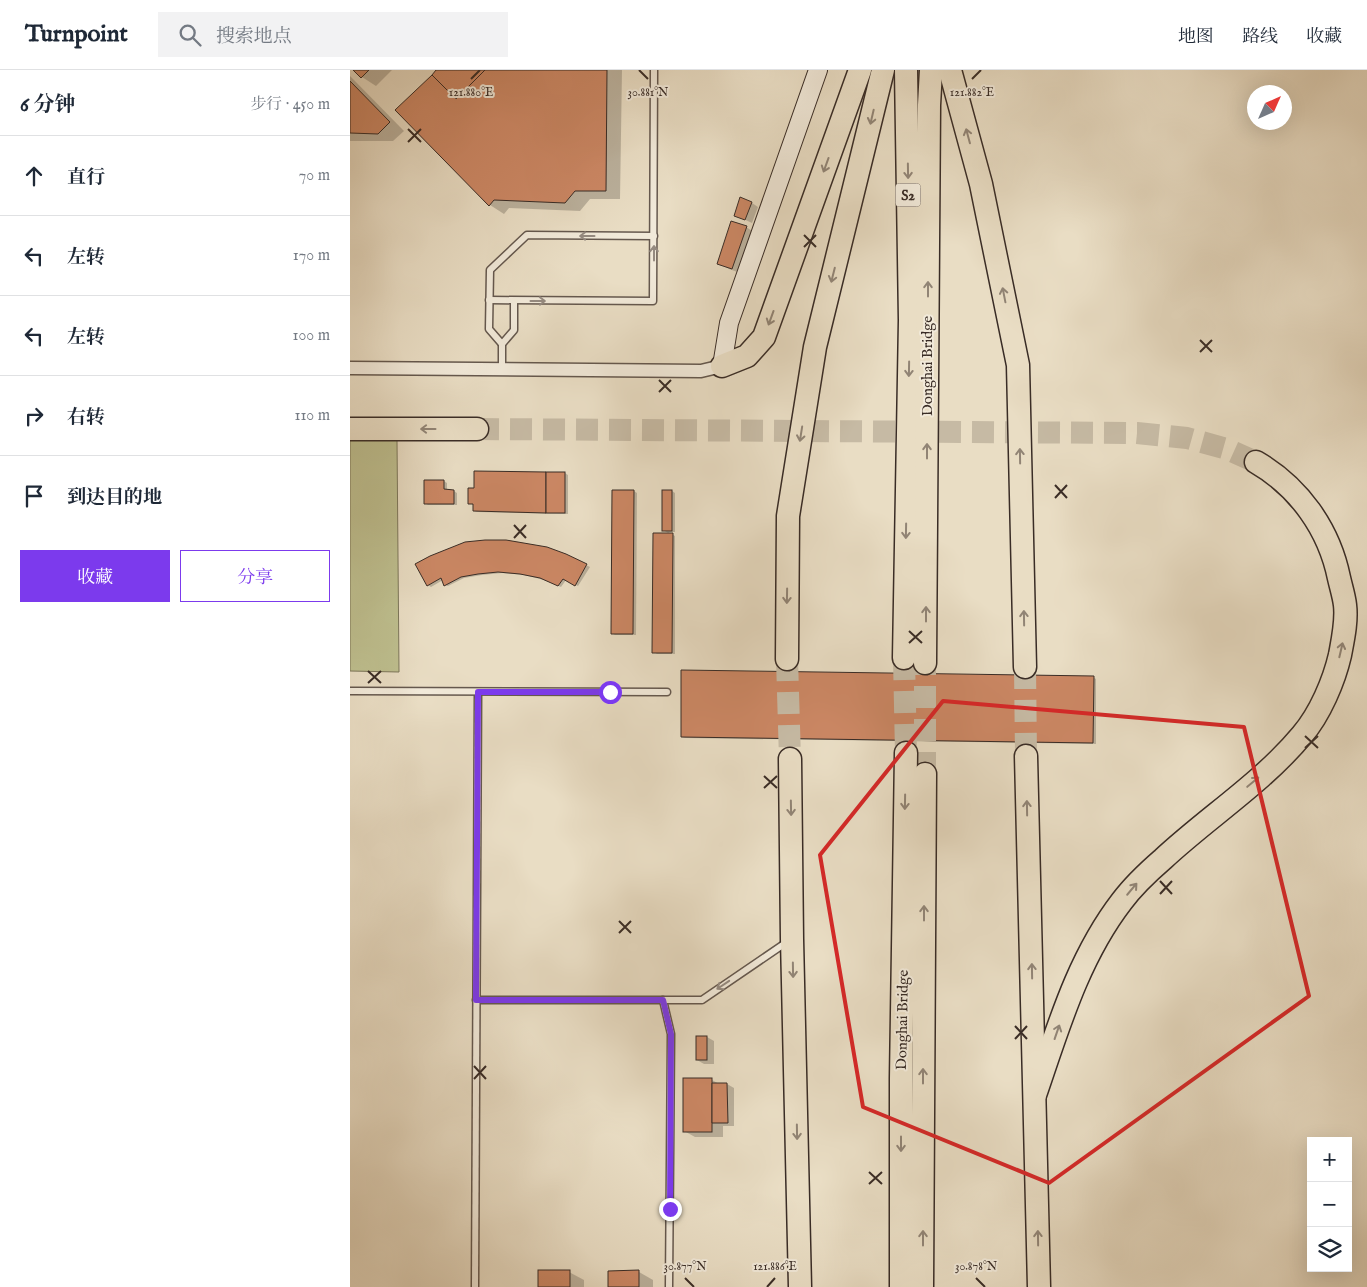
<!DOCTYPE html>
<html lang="zh">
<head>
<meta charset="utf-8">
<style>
  :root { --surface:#fff; --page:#f2f2f3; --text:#1f2937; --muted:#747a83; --line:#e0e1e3; --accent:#7c3aed }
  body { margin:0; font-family:"IM FELL English","Noto Serif SC",serif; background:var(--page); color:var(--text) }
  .controls { position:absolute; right:15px; bottom:15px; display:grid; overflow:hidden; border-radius:0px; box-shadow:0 5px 20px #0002 }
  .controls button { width:45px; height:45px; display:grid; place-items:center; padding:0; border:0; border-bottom:1px solid var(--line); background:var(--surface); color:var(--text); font:25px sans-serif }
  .compass { position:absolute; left:897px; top:15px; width:45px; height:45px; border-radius:50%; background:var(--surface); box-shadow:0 5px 20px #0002; rotate:45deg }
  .stop { position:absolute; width:15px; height:15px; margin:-11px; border:4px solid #7c3aed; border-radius:50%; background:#fff }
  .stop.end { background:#7c3aed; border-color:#fff; box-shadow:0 1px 5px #0008 }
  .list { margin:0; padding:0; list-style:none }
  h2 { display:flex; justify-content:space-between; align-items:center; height:65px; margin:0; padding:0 20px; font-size:21px }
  h2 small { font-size:16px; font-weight:400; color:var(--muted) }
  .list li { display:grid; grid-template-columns:32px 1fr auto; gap:15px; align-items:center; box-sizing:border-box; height:80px; padding:0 20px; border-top:1px solid var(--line) }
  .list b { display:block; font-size:19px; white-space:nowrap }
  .list em { font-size:16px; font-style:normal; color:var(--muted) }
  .actions { display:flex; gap:10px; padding:15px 20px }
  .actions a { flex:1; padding:11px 0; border:1px solid var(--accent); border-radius:0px; text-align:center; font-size:18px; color:var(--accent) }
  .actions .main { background:var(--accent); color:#fff }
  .icon { flex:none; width:28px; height:28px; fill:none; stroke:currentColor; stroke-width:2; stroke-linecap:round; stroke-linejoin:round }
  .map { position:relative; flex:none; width:1017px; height:1217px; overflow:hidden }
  header { display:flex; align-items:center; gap:30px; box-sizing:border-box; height:70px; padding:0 25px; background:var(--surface); border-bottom:1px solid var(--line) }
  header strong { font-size:24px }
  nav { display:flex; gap:28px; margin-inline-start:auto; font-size:18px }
  .search { width:350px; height:45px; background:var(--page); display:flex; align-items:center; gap:12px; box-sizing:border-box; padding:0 18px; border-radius:0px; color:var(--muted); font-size:19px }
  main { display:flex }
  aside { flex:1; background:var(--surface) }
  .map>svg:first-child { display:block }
  .green { fill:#bebf8f; stroke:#7c765a }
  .shadow { fill:#0003 }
  .building { fill:#cb8764; stroke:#392c26 }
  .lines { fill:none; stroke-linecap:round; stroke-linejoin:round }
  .highway-tunnel { stroke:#c6baa4; stroke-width:22; stroke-dasharray:22 11; stroke-linecap:butt }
  .lane-casing { stroke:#65584e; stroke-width:9 }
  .street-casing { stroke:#65584e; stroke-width:15 }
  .secondary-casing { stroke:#392c26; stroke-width:20 }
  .highway-casing { stroke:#392c26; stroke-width:25 }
  .lane { stroke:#f1e9d9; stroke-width:6 }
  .street { stroke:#f1e9d9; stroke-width:12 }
  .secondary { stroke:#f1e9d9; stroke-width:18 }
  .highway { stroke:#e9ddc4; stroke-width:22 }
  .oneway { stroke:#918475 }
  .oneway2 { stroke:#958a80 }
  .route { stroke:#7c3aed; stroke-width:6 }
  .marked { fill:none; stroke:#d62828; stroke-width:4; stroke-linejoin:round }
  .ticks { fill:none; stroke:#392c26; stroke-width:2 }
  .labels { text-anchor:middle; stroke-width:4; stroke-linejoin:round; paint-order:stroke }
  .shield { fill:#f1e9d9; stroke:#70655c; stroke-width:1 }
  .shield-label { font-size:14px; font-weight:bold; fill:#392c26 }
  .street-label { font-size:15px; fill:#392c26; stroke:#f1e9d9 }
  .ticks-label { font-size:12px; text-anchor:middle; fill:#392c26; stroke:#f1e9d9; stroke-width:4; stroke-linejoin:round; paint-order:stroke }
</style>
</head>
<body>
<header>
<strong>Turnpoint</strong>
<div class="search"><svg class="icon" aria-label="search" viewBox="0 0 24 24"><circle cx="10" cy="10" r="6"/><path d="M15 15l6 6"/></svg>搜索地点</div>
<nav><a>地图</a><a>路线</a><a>收藏</a></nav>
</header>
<main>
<aside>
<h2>6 分钟<small>步行 · 450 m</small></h2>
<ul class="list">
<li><svg class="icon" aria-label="ahead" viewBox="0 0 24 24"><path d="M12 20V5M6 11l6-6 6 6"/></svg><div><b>直行</b></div><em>70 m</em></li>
<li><svg class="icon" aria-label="left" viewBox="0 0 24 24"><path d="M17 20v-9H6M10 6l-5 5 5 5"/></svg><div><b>左转</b></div><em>170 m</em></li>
<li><svg class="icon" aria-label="left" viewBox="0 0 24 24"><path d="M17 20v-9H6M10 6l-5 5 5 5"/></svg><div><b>左转</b></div><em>100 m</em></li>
<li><svg class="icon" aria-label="right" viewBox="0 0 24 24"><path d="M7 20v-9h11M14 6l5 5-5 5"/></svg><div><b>右转</b></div><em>110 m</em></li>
<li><svg class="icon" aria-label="arrive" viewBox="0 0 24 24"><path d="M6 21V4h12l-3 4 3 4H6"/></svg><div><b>到达目的地</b></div></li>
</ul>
<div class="actions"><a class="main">收藏</a><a>分享</a></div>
</aside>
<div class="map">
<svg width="1017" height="1217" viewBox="0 0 1017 1217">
  <rect width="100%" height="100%" fill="#e9ddc4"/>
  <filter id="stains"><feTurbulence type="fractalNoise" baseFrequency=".004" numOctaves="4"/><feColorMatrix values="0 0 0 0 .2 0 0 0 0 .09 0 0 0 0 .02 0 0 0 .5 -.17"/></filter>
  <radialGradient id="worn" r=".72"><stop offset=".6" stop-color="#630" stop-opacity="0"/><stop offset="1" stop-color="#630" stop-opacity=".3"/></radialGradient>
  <path class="green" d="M0 370H47L49 602 0 601Z"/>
  <g class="shadow">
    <path d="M4 0H42L26 16 12 7Z"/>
    <path d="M88 0H272L270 129H240L230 141 159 138 154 144 140 135 47 40Z"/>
    <path d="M0 6 54 61 43 71H0Z"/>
    <path d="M402 133 408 137 402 153 385 145Z"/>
    <path d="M396 157 407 164 393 204 379 199 368 193Z"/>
    <path d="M125 402 215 403 218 405V444L127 442 124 441V435L119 433 125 419Z"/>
    <path d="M76 411H94L97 413V421H104L107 423V435H78L75 433Z"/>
    <path d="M263 421H284L287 423 286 565H265L262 563Z"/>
    <path d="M322 421 325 423V462H318L325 466V584H307L304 582 320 464 313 460Z"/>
    <path d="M216 485 240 497 228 516 216 510 211 517 194 510 174 505 152 503 132 505 114 508 98 516 95 515 93 510 81 517 78 515 67 495Z"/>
    <path d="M743 607 746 609V674L335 668 332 667Z"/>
    <path d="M347 967H357L364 971V994H354L347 990Z"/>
    <path d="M334 1009 362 1010 371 1015 377 1014 384 1018V1056H373V1067H345L334 1061Z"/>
    <path d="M219 1202 234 1210V1217H189Z"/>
    <path d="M289 1202 303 1210V1217H259Z"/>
  </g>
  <g class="building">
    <path d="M3 0H19L11 8Z"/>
    <path d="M86 0H135L106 29 82 5Z"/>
    <path d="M135 0H257L256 121H225L215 133 144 130 139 136 45 40 82 5 106 29Z"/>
    <path d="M0 11 40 52 28 64 0 63Z"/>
    <path d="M390 127 402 132 395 150 384 146Z"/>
    <path d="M381 151 397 156 382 199 367 194Z"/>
    <path d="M124 401 196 402V443L123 441V434H118V418H124Z"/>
    <rect x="196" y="402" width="19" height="41"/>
    <path d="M74 410H94V419L104 420V434H74Z"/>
    <path d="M262 420H284L283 564H261Z"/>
    <rect x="312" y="420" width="10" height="41"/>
    <path d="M303 463H323L322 583H302Z"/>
    <path d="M135 470H156L197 477 216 484 237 494 225 516 213 509 208 516 190 508 170 504 148 502 128 504 111 507 94 516 91 508 77 516 65 494 80 486 115 472Z"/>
    <path d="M331 600 744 606 743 673 331 667Z"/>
    <rect x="346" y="966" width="11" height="24"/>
    <rect x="333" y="1008" width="29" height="54"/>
    <path d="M362 1013H377L378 1053H362Z"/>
    <rect x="188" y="1200" width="32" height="17"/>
    <path d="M289 1200V1217H258V1201Z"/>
  </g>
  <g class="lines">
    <g class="highway-tunnel">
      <path d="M127 359 787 363 837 368 877 379 906 392"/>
      <path d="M554 588 556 683"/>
      <path d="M437 589 440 689"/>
      <path d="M675 597 676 686"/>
      <path d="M575 704V593"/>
    </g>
    <g class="lane-casing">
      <g id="lane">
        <path d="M139 230 303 231 304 0"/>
        <path d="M152 274 139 259 140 200 177 165 304 166"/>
        <path d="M152 299V274L164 260V231"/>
        <path d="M0 621 317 622"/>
        <path d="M126 930H352L437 872"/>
        <path d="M313 930 321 964 319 1217"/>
        <path d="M125 1217 128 622"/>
      </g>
    </g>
    <g class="street-casing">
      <path id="street" d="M0 298 351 301 372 296"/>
    </g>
    <g class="secondary-casing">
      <path id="secondary" d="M372 296 379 253 468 0"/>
    </g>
    <g class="highway-casing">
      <g id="highway">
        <path d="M600 0 631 114 668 295 675 597"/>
        <path d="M372 296 397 286 414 267 510 0"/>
        <path d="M0 359H127"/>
        <path d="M554 588 560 250 556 0"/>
        <path d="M437 589 438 446 465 277 533 0"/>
        <path d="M575 593 579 35 581 0"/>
        <path d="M676 686 689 1217"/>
        <path d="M440 689 442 869 450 1217"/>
        <path d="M685 1025C708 958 728 888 772 831 784 815 798 802 813 789 858 747 912 713 952 665 970 644 984 611 990 585 993 569 997 551 995 535 994 526 991 517 989 508 979 459 949 417 906 392"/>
        <path d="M551 1217V1008L556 683"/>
        <path d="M572 1217 575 704"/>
      </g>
    </g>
    <use href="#lane" class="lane"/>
    <use href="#street" class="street"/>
    <use href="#secondary" class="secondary"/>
    <use href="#highway" class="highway"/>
  </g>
  <defs><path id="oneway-shaft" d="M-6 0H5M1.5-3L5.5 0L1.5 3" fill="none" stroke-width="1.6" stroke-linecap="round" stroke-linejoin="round" transform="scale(1.25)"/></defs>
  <g class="oneway">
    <use href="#oneway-shaft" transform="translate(522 47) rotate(103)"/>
    <use href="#oneway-shaft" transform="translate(618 66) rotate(-105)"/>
    <use href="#oneway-shaft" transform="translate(476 95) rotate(110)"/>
    <use href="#oneway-shaft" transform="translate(558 101) rotate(89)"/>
    <use href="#oneway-shaft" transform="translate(483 205) rotate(104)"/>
    <use href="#oneway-shaft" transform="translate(578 219) rotate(-90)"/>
    <use href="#oneway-shaft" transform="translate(654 225) rotate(-101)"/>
    <use href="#oneway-shaft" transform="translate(421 248) rotate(110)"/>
    <use href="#oneway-shaft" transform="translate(559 299) rotate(91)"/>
    <use href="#oneway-shaft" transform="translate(78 359) rotate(-180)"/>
    <use href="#oneway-shaft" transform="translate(451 364) rotate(99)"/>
    <use href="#oneway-shaft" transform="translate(577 381) rotate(-90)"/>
    <use href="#oneway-shaft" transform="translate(670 386) rotate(-91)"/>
    <use href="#oneway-shaft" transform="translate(556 461) rotate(91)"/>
    <use href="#oneway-shaft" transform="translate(437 526) rotate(91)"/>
    <use href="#oneway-shaft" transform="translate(576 544) rotate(-90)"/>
    <use href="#oneway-shaft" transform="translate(674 548) rotate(-91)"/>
    <use href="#oneway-shaft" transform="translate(991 580) rotate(-77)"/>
    <use href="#oneway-shaft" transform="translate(903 712) rotate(-40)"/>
    <use href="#oneway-shaft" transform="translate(555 732) rotate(91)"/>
    <use href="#oneway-shaft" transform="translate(441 738) rotate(89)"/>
    <use href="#oneway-shaft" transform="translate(677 738) rotate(-91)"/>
    <use href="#oneway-shaft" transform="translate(782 819) rotate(-50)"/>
    <use href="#oneway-shaft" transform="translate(574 843) rotate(-90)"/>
    <use href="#oneway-shaft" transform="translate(443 900) rotate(89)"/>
    <use href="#oneway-shaft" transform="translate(682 901) rotate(-91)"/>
    <use href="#oneway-shaft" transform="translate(707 962) rotate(-71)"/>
    <use href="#oneway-shaft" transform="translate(573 1006) rotate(-90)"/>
    <use href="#oneway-shaft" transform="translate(447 1062) rotate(89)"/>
    <use href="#oneway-shaft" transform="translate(551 1074) rotate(90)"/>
    <use href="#oneway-shaft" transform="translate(573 1168) rotate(-90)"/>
    <use href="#oneway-shaft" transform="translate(688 1168) rotate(-91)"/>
  </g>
  <g class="oneway2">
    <use href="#oneway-shaft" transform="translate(237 166) rotate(-180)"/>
    <use href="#oneway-shaft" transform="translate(304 183) rotate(-90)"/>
    <use href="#oneway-shaft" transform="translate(188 231)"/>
    <use href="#oneway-shaft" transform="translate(373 915) rotate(146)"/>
  </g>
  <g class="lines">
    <path class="route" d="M260 622H128L126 930H313L321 964 320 1139"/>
  </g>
  <path class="marked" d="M593 631 894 657 959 926 699 1113 513 1037 470 785Z"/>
  <path class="ticks" d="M289 0 298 9M121 9 130 0M622 9 631 0M58 59 71 72M58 72 71 59M454 165 466 177M454 177 466 165M850 270 862 282M850 282 862 270M309 310 321 322M309 322 321 310M705 415 717 428M705 428 717 415M164 455 176 468M164 468 176 455M559 561 572 573M559 573 572 561M18 601 31 613M18 613 31 601M955 666 968 678M955 678 968 666M414 706 427 718M414 718 427 706M810 811 822 824M810 824 822 811M269 851 281 863M269 863 281 851M665 956 677 969M665 969 677 956M124 996 136 1009M124 1009 136 996M519 1102 532 1114M519 1114 532 1102M335 1208 344 1217M626 1208 635 1217M417 1217 425 1208"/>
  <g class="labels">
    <rect class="shield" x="545.5" y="113.5" width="25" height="23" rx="4"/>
    <g class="shield-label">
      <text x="558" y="130">S2</text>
    </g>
    <g class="street-label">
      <text transform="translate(577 296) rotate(-90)" y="5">Donghai Bridge</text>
      <text transform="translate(552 950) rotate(-89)" y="5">Donghai Bridge</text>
    </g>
  </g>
  <g class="ticks-label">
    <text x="121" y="26">121.880°E</text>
    <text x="298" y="26">30.881°N</text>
    <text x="622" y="26">121.882°E</text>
    <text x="335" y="1200">30.877°N</text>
    <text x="425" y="1200">121.886°E</text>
    <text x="626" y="1200">30.878°N</text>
  </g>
  <rect width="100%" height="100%" filter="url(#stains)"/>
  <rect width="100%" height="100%" fill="url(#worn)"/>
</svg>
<div class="controls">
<button>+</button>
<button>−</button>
<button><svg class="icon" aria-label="layers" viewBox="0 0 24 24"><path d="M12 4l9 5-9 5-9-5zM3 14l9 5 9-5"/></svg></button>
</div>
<svg class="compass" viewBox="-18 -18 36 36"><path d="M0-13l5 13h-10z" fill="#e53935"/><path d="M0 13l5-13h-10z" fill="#747a83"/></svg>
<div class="stop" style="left:260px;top:622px"></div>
<div class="stop end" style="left:320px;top:1139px"></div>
</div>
</main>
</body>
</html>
